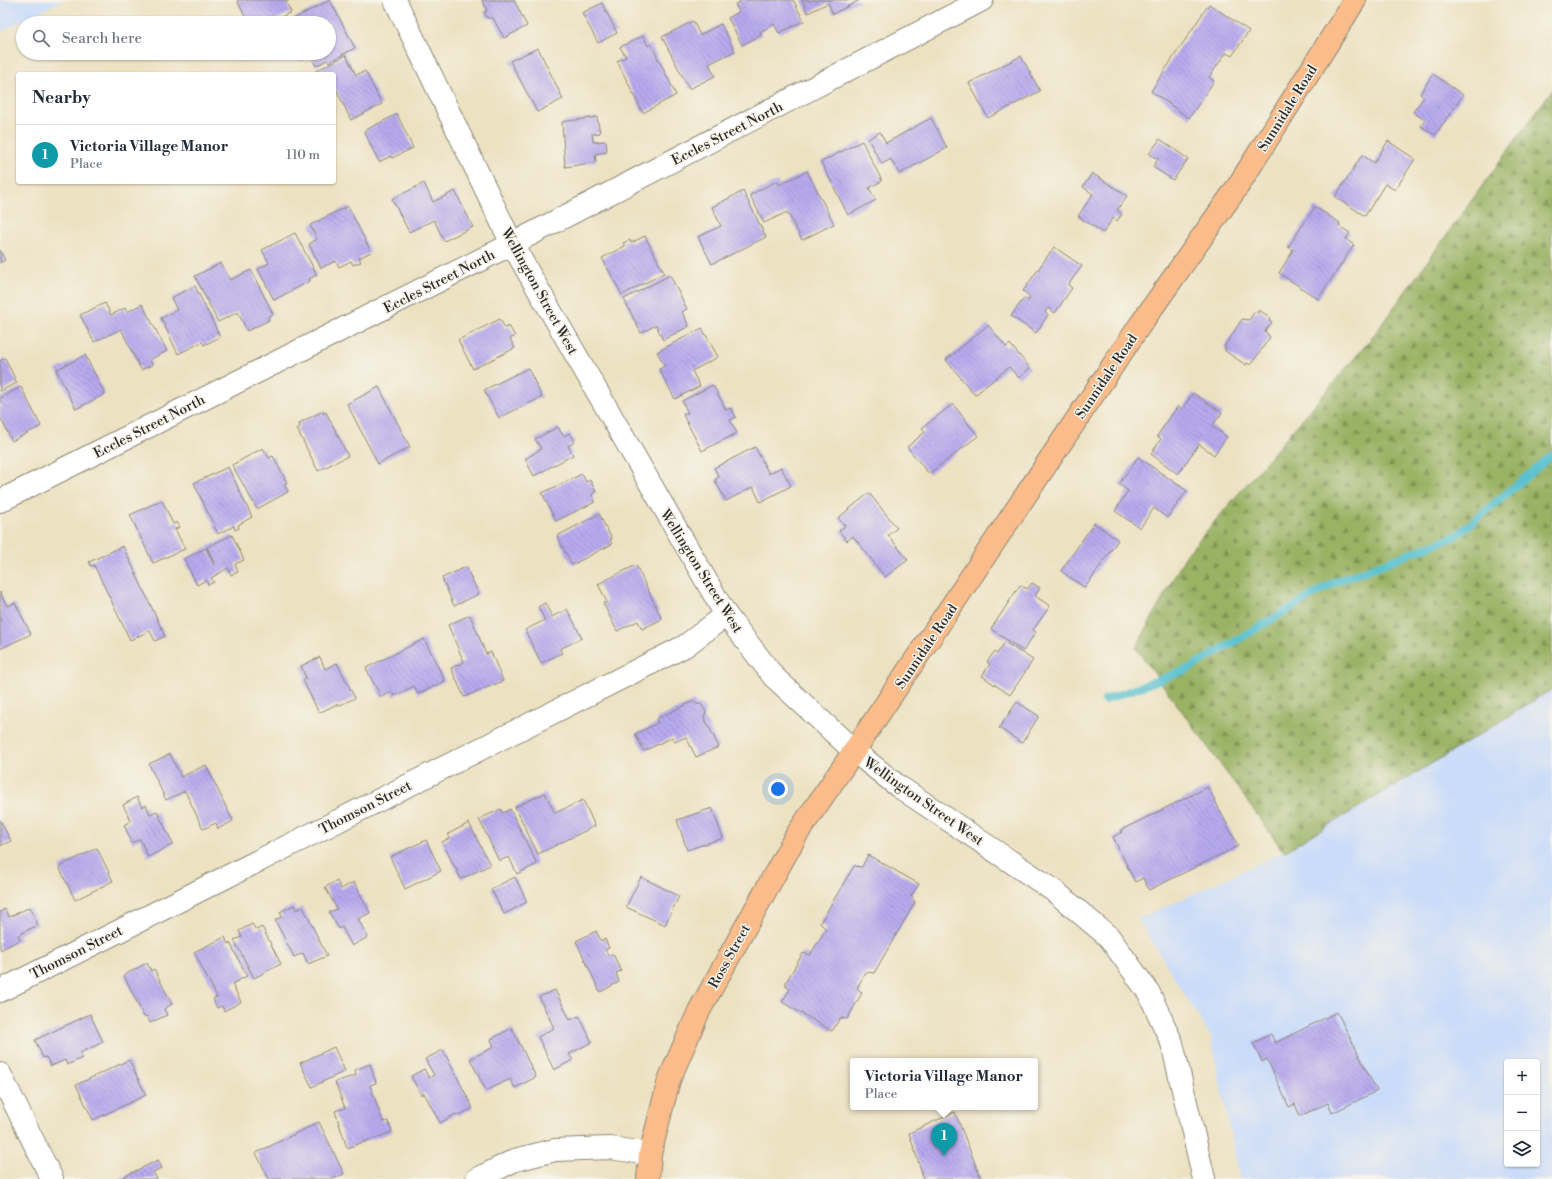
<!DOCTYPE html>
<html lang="en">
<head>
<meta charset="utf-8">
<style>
  :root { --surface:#fff; --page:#f2f2f3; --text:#1f2937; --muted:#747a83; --line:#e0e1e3; --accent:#b5179e }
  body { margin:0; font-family:"Libre Bodoni",serif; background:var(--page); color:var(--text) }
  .controls { position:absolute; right:12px; bottom:12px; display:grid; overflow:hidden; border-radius:4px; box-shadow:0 1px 3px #0004 }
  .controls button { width:36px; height:36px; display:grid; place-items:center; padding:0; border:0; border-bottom:1px solid var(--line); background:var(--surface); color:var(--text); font:20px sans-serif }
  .you { position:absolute; left:778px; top:789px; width:14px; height:14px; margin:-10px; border:3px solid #fff; border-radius:50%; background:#1a73e8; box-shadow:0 0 0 6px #1a73e833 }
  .badge { display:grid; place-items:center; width:26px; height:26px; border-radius:50%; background:var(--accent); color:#fff; font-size:13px; font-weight:700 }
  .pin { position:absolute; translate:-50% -33px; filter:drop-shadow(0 1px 2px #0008) }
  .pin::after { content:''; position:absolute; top:21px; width:14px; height:12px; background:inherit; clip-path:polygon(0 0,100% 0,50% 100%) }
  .popup { position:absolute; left:850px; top:1058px; width:188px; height:52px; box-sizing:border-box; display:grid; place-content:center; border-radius:4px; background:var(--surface); filter:drop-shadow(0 1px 3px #0005); font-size:13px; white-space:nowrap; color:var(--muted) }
  .popup b { font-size:15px; color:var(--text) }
  .popup::after { content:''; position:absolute; left:50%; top:100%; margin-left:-8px; border:8px solid transparent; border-top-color:var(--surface) }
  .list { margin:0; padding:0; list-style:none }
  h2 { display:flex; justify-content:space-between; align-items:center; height:52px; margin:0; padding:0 16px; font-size:17px }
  h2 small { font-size:13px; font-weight:400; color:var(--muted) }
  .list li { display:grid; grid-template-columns:26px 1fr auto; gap:12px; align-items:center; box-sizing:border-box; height:60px; padding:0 16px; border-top:1px solid var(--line) }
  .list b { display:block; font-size:15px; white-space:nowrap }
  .list p { margin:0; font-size:13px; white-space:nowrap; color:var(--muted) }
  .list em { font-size:13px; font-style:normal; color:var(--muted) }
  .icon { flex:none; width:22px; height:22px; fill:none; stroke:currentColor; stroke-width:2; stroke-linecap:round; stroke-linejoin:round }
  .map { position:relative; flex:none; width:1552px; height:1179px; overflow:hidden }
  .search { position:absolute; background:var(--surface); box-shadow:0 1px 3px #0004; left:16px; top:16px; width:320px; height:44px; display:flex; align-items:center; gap:10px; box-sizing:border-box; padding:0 14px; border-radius:22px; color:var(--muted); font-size:15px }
  .panel { position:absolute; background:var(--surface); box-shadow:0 1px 3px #0004; left:16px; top:72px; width:320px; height:112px; border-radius:4px }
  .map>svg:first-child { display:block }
  .built { fill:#cadcf9; fill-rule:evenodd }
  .forest { fill:url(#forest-firs); stroke:#626e47 }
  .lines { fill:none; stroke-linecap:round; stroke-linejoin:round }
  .stream { stroke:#55c0cf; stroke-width:8 }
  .building { fill:url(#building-back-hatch) }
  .minor-casing { stroke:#8c8676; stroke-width:24 }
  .major-casing { stroke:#8c8676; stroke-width:24 }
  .minor { stroke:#fff; stroke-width:22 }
  .major { stroke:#f9bc8a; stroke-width:22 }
  .labels { text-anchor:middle; stroke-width:3; stroke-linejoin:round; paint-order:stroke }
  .street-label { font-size:14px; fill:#2b2b2b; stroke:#f7f3e8 }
</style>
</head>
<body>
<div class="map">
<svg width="1552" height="1179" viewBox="0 0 1552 1179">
  <defs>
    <pattern id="forest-firs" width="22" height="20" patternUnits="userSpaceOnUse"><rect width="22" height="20" fill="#99b263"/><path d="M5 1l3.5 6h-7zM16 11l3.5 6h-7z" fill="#7d9152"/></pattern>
    <pattern id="building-back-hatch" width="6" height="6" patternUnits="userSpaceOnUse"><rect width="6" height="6" fill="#b7aaef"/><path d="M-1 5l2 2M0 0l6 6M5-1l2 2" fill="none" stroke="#958bc2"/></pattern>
  </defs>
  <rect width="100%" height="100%" fill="#f7f3e8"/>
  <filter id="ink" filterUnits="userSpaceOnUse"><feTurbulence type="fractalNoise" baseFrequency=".025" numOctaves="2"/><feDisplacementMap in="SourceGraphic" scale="8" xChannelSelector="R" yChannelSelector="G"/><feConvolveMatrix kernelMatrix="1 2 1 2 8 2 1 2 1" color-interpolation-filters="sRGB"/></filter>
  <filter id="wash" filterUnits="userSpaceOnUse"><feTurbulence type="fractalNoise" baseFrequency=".012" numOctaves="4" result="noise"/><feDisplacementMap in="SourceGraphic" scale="16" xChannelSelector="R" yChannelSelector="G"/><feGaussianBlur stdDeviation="0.9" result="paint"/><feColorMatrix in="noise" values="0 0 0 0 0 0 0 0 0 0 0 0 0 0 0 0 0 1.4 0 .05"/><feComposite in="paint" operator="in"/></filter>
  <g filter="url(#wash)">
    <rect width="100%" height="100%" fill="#ece2c2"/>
    <g class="built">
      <path d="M0 0H63L0 32Z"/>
      <path d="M1552 689V1179H1240L1211 1037 1138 919 1284 852 1456 749ZM1507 1062H1537V1164H1507Z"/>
    </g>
    <path class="forest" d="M1552 90V689L1456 749 1284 852 1136 648 1186 555 1371 339Z"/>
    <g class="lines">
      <path class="stream" d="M1105 700 1188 669 1335 582 1456 536 1552 455"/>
    </g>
    <g id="blocks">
      <g class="building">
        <path d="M237 0H290L286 2 291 12 270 23H248Z"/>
        <path d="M330 0 355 48 329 62 327 60 316 66 310 54 301 60 297 53H329V23H285Z"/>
        <path d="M482 0H514L527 26 504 38 493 18H487L484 12 487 11Z"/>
        <path d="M739 0H793L804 21 779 33 774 24 760 32 761 35 742 45 728 18 739 12 735 4 740 2Z"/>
        <path d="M802 0H860L833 14 828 3 808 13Z"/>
        <path d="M602 3 617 33 598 43 582 13Z"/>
        <path d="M1209 4 1249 31 1232 56 1226 53 1209 77 1214 81 1189 118 1151 91Z"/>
        <path d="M693 21 700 35 721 24 735 51 709 64 715 76 689 89 662 37Z"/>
        <path d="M643 36 648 46 651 44 676 95 643 113 617 61 626 57 620 47Z"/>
        <path d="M538 48 563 99 537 112 510 61Z"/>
        <path d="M346 55 356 75 365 71 382 104 351 120 336 89 334 90V74H315L314 72Z"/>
        <path d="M1021 56 1040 91 988 118 969 83Z"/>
        <path d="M1433 74 1463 95 1435 135 1421 126 1425 120 1413 112 1424 97 1420 94Z"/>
        <path d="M397 114 413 148 392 158 391 156 379 162 364 131Z"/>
        <path d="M597 117 600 133 592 134 593 142 606 141 607 152 595 154 596 162 565 167 562 122Z"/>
        <path d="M931 118 947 148 899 174 891 159 882 164 868 139 880 132 886 143Z"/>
        <path d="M1160 139 1188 159 1173 180 1153 167 1158 159 1149 154Z"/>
        <path d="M862 141 882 181 869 188 876 200 848 215 821 162Z"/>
        <path d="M1388 141 1415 159 1395 190 1385 184 1365 216 1335 197 1362 155 1374 163Z"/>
        <path d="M807 171 834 224 802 240 787 212 764 223 750 195 777 181 779 185Z"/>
        <path d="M1092 173 1127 196 1117 210 1122 214 1117 221 1113 218 1103 233 1078 216 1093 194 1083 187Z"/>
        <path d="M424 183 433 202 455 191 473 227 444 241 434 220 409 232 392 199Z"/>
        <path d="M743 191 766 237 712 264 698 237 721 226 712 207Z"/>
        <path d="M348 206 371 252 359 258 361 262 353 265 351 261 339 267 336 261 321 268 309 244 317 239 310 225Z"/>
        <path d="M1315 207 1340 223 1339 226 1350 233 1346 239 1354 245 1318 299 1279 273 1293 250 1288 247Z"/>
        <path d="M295 233 317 275 309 279 310 281 274 300 258 269 269 263 262 250Z"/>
        <path d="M645 236 664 273 622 295 602 258 625 246 623 243 630 240 631 243Z"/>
        <path d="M1054 247 1082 266 1068 285 1072 288 1055 313 1048 308 1045 312 1048 315 1036 333 1011 316 1024 298 1028 301 1030 297 1023 291Z"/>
        <path d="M0 250 5 260 0 263Z"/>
        <path d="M221 263 230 280 251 270 273 314 268 317 269 320 247 331 238 312 218 322 195 276Z"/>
        <path d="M670 275 687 309 682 312 689 326 663 340 656 325 641 333 624 299Z"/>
        <path d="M195 286 220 337 204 345 202 342 178 354 161 318 177 310 171 298Z"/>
        <path d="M105 303 111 315 125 308 127 312 142 304 167 351 150 360 152 365 141 370 121 329 94 342 80 315Z"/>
        <path d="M1259 310 1271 318 1269 320 1272 322 1265 331 1270 337 1251 365 1247 363 1246 365 1225 351 1226 348 1224 347 1242 319 1249 320 1255 311 1258 313Z"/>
        <path d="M500 319 505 328 509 326 515 336 510 339 515 348 473 369 458 340Z"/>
        <path d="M988 325 1006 347 1010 344 1030 368 1019 378 1009 367 975 395 946 360Z"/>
        <path d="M702 328 718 357 692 371 700 386 675 399 659 369 665 366 657 352Z"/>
        <path d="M85 355 105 394 76 409 56 370Z"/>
        <path d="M5 358 17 383 0 391V361Z"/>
        <path d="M528 368 542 397 499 418 484 390Z"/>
        <path d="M713 385 726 410 731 408 736 417 730 420 737 433 702 451 683 415 688 413 682 401Z"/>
        <path d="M21 387 41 426 12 441 0 417V398Z"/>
        <path d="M379 387 410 447 378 464 347 404Z"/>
        <path d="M1193 393 1222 413 1212 426 1227 437 1214 455 1199 444 1178 474 1151 454 1161 439 1157 436 1178 406 1182 409Z"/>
        <path d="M953 404 978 436 929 474 907 447 925 432 922 428Z"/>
        <path d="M323 411 324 414 326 412 348 456 318 471 297 429 300 427 299 423Z"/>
        <path d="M558 427 563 436 570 433 575 442 568 446 573 455 534 476 525 459 541 449 535 439Z"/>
        <path d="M755 447 769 474 781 467 791 486 760 502 753 487 726 501 715 480 719 477 714 468Z"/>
        <path d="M263 448 269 458 273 456 287 483 284 484 288 492 257 509 232 465Z"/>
        <path d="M1138 457 1187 491 1167 518 1154 508 1140 528 1115 511 1128 491 1119 484Z"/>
        <path d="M228 467 252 517 238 525 239 528 235 530 234 526 218 534 194 483Z"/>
        <path d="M582 474 586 482 590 480 596 492 592 494 595 502 556 521 542 493Z"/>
        <path d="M869 493 897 528 888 535 908 560 885 577 853 536 847 541 839 531 845 526 838 518Z"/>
        <path d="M162 500 173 524 177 522 180 527 175 529 185 549 153 563 130 515Z"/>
        <path d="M599 514 612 539 610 540 612 544 572 565 557 536Z"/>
        <path d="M1094 523 1118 540 1085 588 1061 571Z"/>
        <path d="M232 535 244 560 235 564 238 572 231 575 228 568 211 578 214 582 208 585 206 580 197 585 184 559 206 548 215 566 207 547Z"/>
        <path d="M123 546 165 636 155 641 150 631 130 640 94 565 91 566 89 562Z"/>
        <path d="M636 565 662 619 642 629 638 621 617 631 603 603 607 602 598 584Z"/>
        <path d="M466 567 479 594 454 606 442 578Z"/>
        <path d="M1032 583 1040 588 1035 596 1050 606 1033 630 1036 632 1023 651 991 629 1020 585 1027 589Z"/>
        <path d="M0 592 7 606 15 603 31 634 0 649Z"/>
        <path d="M545 603 552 617 567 609 582 638 560 649 562 653 541 663 525 630 545 620 538 607Z"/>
        <path d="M470 615 486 654 491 652 503 681 464 697 451 668 464 662 448 625Z"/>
        <path d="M424 639 445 681 418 694 414 686 394 696 392 692 381 697 366 668Z"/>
        <path d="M1005 642 1033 660 1010 695 982 676 990 664 987 662 994 652 997 654Z"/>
        <path d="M320 657 325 669 337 663 355 698 338 706 337 704 319 713 303 680 306 678 301 666Z"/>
        <path d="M694 701 696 704H701L706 712 704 717 719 747 696 757 686 737 675 742 673 737 644 751 635 734 658 723 656 719Z"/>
        <path d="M1017 702 1039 716 1022 743 999 728Z"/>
        <path d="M170 754 181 777 206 765 233 821 218 829 216 823 203 829 185 791 166 800 149 764Z"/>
        <path d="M1208 787 1238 846 1149 890 1143 878 1135 882 1113 837 1122 832 1121 830Z"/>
        <path d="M545 793 555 813 583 800 595 826 538 854 515 807Z"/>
        <path d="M137 797 142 807 146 805 150 814 157 811 173 844 148 857 140 839 132 843 124 825 131 821 123 805Z"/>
        <path d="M712 808 723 838 687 850 677 820Z"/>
        <path d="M501 809 503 813 510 809 537 864 517 874 509 857 499 861 479 819Z"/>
        <path d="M0 820 11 841 0 846Z"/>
        <path d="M469 823 490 865 461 879 442 842 450 838 448 834Z"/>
        <path d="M426 840 441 871 405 889 390 857Z"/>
        <path d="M97 848 113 881 75 900 59 867Z"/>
        <path d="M868 855 919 884 911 896 915 902 874 973 866 972 857 988 862 993 847 1019 840 1018 832 1031 782 1002 790 989 786 987V982L803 953 810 955 826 929 820 923 854 866 862 867Z"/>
        <path d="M515 877 527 902 504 914 491 889Z"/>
        <path d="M641 877 679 896 665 925 626 907Z"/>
        <path d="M337 881 341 889 354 882 370 913 358 919 368 937 352 946 342 927 339 929 329 912 337 909 325 887Z"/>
        <path d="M294 905 296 910 303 907 327 956 308 964 303 953 294 957 275 920 282 917 280 912Z"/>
        <path d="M30 907 38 925 18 935 20 940 0 950V912L5 909 9 917Z"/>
        <path d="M252 924 256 930 262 927 281 964 254 978 234 940 242 937 239 931Z"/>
        <path d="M596 931 601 941 605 939 609 948 605 950 609 956 613 954 621 971 616 973 619 982 600 992 576 941Z"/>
        <path d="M225 937 228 944 230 943 247 976 232 984 241 1002 224 1011 222 1006 217 1008 213 999 217 997 194 952Z"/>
        <path d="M147 963 151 971 154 969 172 1004 164 1009 167 1015 150 1023 147 1016 144 1017 124 975Z"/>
        <path d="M555 990 570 1020 579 1016 592 1042 569 1054 573 1060 554 1070 538 1037 554 1028 539 997Z"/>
        <path d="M1337 1012 1377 1091 1332 1113 1328 1103 1300 1116 1295 1104 1289 1107 1267 1059 1262 1062 1253 1043 1271 1034 1275 1043Z"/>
        <path d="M90 1014 103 1042 80 1053 82 1058 67 1065 65 1060 51 1066 46 1057 43 1058 35 1040Z"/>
        <path d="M512 1028 536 1077 515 1088 510 1079 486 1091 470 1059 494 1047 491 1039Z"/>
        <path d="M334 1047 345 1071 312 1087 300 1063Z"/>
        <path d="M443 1050 473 1108 458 1116 456 1114 440 1123 424 1093 421 1095 411 1076 424 1069 429 1078 434 1075 425 1059Z"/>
        <path d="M129 1060 146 1095 93 1120 76 1085Z"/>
        <path d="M370 1064 376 1083 370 1085 383 1122 388 1121 392 1132 347 1148 335 1111 345 1108 335 1082 356 1075 355 1070Z"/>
        <path d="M955 1112 981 1179H924L909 1133Z"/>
        <path d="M319 1122 344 1174 333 1179H269L256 1153Z"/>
        <path d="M158 1160 162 1168 153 1172 157 1179H119Z"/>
      </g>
    </g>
  </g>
  <g filter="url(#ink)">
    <use href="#blocks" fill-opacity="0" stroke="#8c8676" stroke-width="1"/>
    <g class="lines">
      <g class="minor-casing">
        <g id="minor">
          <path d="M395 0 512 244 726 615 774 677 854 751 898 786 1053 890 1109 937 1149 993 1172 1043 1204 1179"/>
          <path d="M0 501 512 244 982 0"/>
          <path d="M0 991 685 646 726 615"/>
          <path d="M0 1074 52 1179"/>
          <path d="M477 1179 515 1160 555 1150 610 1148 650 1154"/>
        </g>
      </g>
      <g class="major-casing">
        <path id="major" d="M648 1179 650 1154 669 1080 699 1011 797 834 854 751 1140 325 1238 186 1355 0"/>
      </g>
      <use href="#minor" class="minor"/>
      <use href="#major" class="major"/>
    </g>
  </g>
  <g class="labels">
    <g class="street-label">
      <text transform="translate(1287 108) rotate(-58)" y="5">Sunnidale Road</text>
      <text transform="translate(727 133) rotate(-27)" y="5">Eccles Street North</text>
      <text transform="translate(439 281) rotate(-27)" y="5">Eccles Street North</text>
      <text transform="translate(540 291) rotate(61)" y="5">Wellington Street West</text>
      <text transform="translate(1106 376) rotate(-56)" y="5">Sunnidale Road</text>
      <text transform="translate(149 426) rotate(-27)" y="5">Eccles Street North</text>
      <text transform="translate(702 571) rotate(58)" y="5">Wellington Street West</text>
      <text transform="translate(926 646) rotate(-56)" y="5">Sunnidale Road</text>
      <text transform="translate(924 801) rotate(35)" y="5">Wellington Street West</text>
      <text transform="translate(365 807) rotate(-27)" y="5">Thomson Street</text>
      <text transform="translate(76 952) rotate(-27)" y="5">Thomson Street</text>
      <text transform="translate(729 956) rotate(-61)" y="5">Ross Street</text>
    </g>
  </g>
</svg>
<div class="controls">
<button>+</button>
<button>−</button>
<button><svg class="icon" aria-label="layers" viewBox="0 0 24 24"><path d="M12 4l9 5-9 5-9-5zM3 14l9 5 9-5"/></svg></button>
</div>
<div class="you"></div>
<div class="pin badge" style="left:944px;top:1156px;background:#0f9aa8">1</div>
<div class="popup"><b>Victoria Village Manor</b>Place</div>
<div class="search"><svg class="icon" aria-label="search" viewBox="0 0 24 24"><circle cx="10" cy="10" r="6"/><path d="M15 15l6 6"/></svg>Search here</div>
<section class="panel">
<h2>Nearby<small></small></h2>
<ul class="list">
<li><span class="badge" style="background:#0f9aa8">1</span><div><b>Victoria Village Manor</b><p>Place</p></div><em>110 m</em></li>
</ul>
</section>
</div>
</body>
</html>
